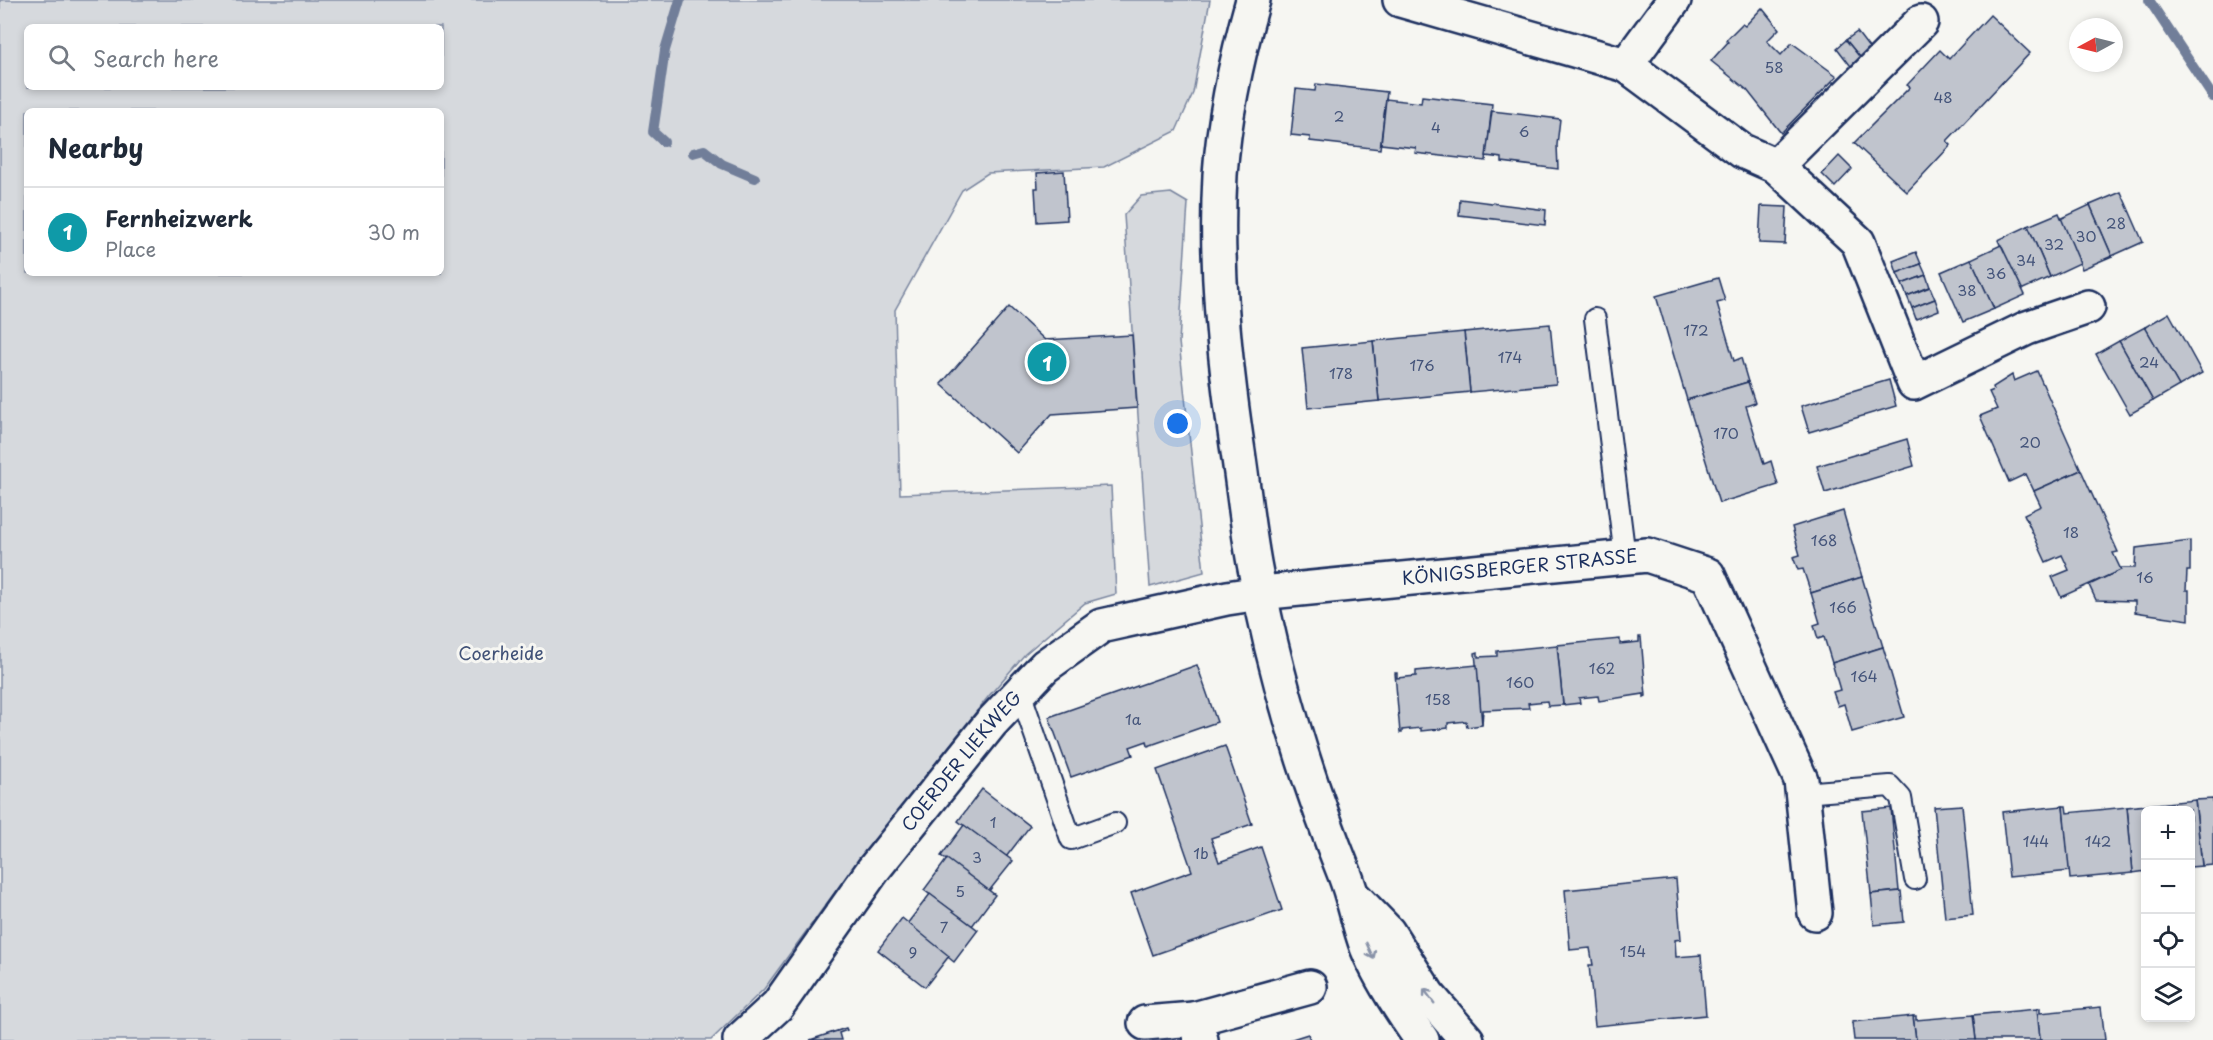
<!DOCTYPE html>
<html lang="en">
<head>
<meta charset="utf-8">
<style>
  :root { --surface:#fff; --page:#f2f2f3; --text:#1f2937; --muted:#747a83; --line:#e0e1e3; --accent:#1f6fb2 }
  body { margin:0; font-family:"Playpen Sans",sans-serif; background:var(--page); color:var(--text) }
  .controls { position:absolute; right:18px; bottom:18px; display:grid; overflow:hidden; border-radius:9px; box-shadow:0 3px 9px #0003 }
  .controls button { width:54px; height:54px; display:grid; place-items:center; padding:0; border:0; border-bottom:2px solid var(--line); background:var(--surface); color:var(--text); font:30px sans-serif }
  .compass { position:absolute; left:2069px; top:18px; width:54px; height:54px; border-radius:50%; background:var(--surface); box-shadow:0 3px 9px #0003; rotate:263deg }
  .you { position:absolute; left:1178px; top:424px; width:21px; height:21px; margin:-15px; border:4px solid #fff; border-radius:50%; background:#1a73e8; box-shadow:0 0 0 9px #1a73e833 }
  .badge { display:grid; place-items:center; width:39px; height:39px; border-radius:50%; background:var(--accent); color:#fff; font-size:20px; font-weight:700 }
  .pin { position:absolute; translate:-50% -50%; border:3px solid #fff; box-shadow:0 2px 6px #0006 }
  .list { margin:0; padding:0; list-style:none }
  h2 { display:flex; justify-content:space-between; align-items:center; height:78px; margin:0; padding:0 24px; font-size:26px }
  h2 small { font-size:20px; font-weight:400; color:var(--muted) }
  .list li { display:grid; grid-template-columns:39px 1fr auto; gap:18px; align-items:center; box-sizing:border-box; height:90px; padding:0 24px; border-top:2px solid var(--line) }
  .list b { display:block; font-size:22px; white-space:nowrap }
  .list p { margin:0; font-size:20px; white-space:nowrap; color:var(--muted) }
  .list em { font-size:20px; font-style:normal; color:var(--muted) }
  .icon { flex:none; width:33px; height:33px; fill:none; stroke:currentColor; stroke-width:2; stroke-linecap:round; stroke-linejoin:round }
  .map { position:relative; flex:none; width:2213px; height:1040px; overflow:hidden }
  .search { position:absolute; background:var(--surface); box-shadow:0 3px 9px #0003; left:24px; top:24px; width:420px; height:66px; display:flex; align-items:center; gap:15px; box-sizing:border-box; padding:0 21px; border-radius:9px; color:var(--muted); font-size:22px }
  .panel { position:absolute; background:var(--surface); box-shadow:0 3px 9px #0003; left:24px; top:108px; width:420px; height:168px; border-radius:9px }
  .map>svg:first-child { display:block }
  .green { fill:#d6d9dd; stroke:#78849e; stroke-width:1.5; fill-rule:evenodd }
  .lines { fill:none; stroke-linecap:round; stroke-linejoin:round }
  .stream { stroke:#717e99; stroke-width:10 }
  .building { fill:#c0c4cd; stroke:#1b2f5e; stroke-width:1.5 }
  .lane-casing { stroke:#1b2f5e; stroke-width:24 }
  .street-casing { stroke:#1b2f5e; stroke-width:38 }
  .secondary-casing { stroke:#1b2f5e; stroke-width:38 }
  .lane { stroke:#f6f6f2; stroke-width:20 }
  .street { stroke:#f6f6f2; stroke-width:33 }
  .secondary { stroke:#f6f6f2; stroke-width:33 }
  .oneway { stroke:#8892a8 }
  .labels { text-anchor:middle; stroke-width:6; stroke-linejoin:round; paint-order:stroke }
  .number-label { font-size:15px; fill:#44547a }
  .street-label { font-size:18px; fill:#1b2f5e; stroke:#f6f6f2 }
  .park-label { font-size:18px; fill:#405177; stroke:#f6f6f2 }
</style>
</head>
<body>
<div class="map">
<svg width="2213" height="1040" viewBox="0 0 2213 1040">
  <rect width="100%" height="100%" fill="#f6f6f2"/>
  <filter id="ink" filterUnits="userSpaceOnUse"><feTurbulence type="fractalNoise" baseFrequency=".0167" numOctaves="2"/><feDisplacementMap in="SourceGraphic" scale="12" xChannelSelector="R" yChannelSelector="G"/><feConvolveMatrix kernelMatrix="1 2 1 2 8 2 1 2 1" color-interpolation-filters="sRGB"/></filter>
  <g filter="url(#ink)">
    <g class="green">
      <path d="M0 0H1210L1193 93 1176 131 1104 167 988 173 962 190 895 310 900 494 1111 486 1116 594 1085 603 1025 654 988 697 857 862 764 989 711 1040H0ZM27 27H441V87H27ZM27 111H441V273H27Z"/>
      <path d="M1171 193 1188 203 1179 342 1204 572 1150 587 1124 215 1141 196Z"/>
    </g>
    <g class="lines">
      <g class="stream">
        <path d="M2149 0 2213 97"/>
        <path d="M664 142 653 132 665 50 680 0"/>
        <path d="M693 153 704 150 722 164 755 178"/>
      </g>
    </g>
    <g class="building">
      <path d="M1762 8 1779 29 1767 41 1781 55 1792 43 1837 76 1781 133 1747 90 1711 61 1728 42 1726 40 1742 24 1745 26Z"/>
      <path d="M1990 15 2030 53 1947 141 1951 145 1907 192 1854 143 1910 87 1907 85 1940 50 1949 59Z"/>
      <path d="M1857 32 1873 53 1863 61 1846 40Z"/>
      <path d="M1846 40 1863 61 1853 69 1837 48Z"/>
      <path d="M1316 84 1387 92 1380 149 1310 141V137L1291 135 1296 89 1315 91Z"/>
      <path d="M1422 96 1492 104 1486 161 1415 153 1416 148 1381 144 1386 99 1421 103Z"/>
      <path d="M1492 111 1560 119 1557 145 1558 169 1502 162V158L1486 156Z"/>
      <path d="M1839 156 1852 169 1835 187 1822 174Z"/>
      <path d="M1064 171 1067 220 1037 222 1035 188H1038L1037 173Z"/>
      <path d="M2121 192 2143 242 2112 256 2090 205Z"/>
      <path d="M1460 199 1546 210 1545 225 1459 215Z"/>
      <path d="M2090 205 2112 256 2082 269 2060 219Z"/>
      <path d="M1761 206 1787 207 1785 244 1759 243Z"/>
      <path d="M2059 213 2080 263 2050 277 2028 226Z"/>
      <path d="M2028 226 2050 277 2021 290 1998 240Z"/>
      <path d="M2001 245 2025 295 1994 309 1971 259Z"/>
      <path d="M1916 252 1921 264 1897 273 1893 261Z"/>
      <path d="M1971 259 1994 309 1963 322 1941 272Z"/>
      <path d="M1921 264 1926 275 1902 284 1897 273Z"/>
      <path d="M1926 275 1930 287 1907 296 1902 284Z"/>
      <path d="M1718 278 1725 301 1717 303 1734 361 1741 358 1748 382 1687 400 1656 296Z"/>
      <path d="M1930 287 1935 299 1912 308 1907 296Z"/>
      <path d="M1935 299 1939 310 1916 319 1912 308Z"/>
      <path d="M1009 307 1045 340 1132 335 1137 408 1052 414 1017 453 941 384Z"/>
      <path d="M2169 313 2202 373 2179 386 2145 327Z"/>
      <path d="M1550 324 1556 384 1470 392 1464 332Z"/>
      <path d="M2145 327 2179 386 2153 401 2119 341Z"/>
      <path d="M1464 332 1470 392 1379 401 1373 341Z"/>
      <path d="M1373 341 1379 401 1308 408 1302 348Z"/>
      <path d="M2119 341 2153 401 2130 414 2096 354Z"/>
      <path d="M2037 371 2081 470 2034 491 2026 474 2009 482 1980 416 1997 409 1989 392 1994 390 1993 387 2012 375 2014 381Z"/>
      <path d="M1889 380 1896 406 1809 432 1801 406Z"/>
      <path d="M1748 382 1755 403 1746 406 1764 464 1771 461 1778 485 1719 503 1687 400Z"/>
      <path d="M1907 439 1914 466 1825 493 1817 466Z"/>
      <path d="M2081 470 2118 552 2113 553 2121 570 2061 597 2052 577 2069 570 2062 555 2046 562 2024 514 2041 506 2034 491Z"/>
      <path d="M1843 511 1862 577 1811 593 1803 569 1798 570 1793 557 1800 555 1792 527Z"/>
      <path d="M2190 541V571H2187L2186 590H2189V620L2135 612V601L2096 600 2089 585 2121 570 2120 568H2135L2136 548Z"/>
      <path d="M1862 577 1883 647 1832 663 1824 637 1818 639 1814 625 1820 623 1811 593Z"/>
      <path d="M1639 637H1641L1646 696 1644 697V694L1599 701 1598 696 1579 698 1580 703 1563 705 1557 645 1620 639V644L1639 642Z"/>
      <path d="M1557 645 1563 705 1548 706 1547 701 1528 703 1529 708 1483 710 1482 725 1475 653 1478 652V657L1497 656V651Z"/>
      <path d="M1883 647 1904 717 1852 732 1844 704 1838 706 1833 692 1840 690 1832 663Z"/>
      <path d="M1197 665 1217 722 1148 746 1147 741 1130 747 1133 755 1071 777 1049 717Z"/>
      <path d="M1477 665 1482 725 1467 727 1466 721 1448 723V728L1421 731V728L1402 730V733H1400L1395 673H1397V678L1416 676V671Z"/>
      <path d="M1225 746 1252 824 1211 838 1219 862 1261 847 1282 910 1153 955 1131 893 1192 871 1157 770Z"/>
      <path d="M982 789 1030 826 1006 857 958 821Z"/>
      <path d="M2213 799V865L2202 866 2195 800Z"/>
      <path d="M2195 800 2202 866 2190 867V810H2146V871L2133 873 2127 807Z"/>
      <path d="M1962 805 1973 915 1945 918 1934 807Z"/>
      <path d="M2063 806 2070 871 2009 877 2002 812Z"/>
      <path d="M2063 806H2066L2067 813 2127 807 2133 873 2070 879Z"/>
      <path d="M1891 808 1899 891 1871 894 1862 811Z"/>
      <path d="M964 825 1013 861 989 891 941 856Z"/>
      <path d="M947 859 995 895 972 926 924 890Z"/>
      <path d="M1676 879 1681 939 1675 940 1676 957 1701 955 1706 1015 1595 1026 1589 965H1593L1590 948 1570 950 1565 890Z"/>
      <path d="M1901 891 1904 922 1874 925 1871 894Z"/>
      <path d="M930 894 978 930 954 962 907 924Z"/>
      <path d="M902 918 949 956 925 987 878 950Z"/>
      <path d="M2101 1007 2105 1040H2040L2037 1009 2040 1008V1013Z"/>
      <path d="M2037 1009 2040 1040H1976L1973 1015Z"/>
      <path d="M1973 1015 1976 1040H1916L1913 1016H1916V1020Z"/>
      <path d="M1913 1016 1916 1040H1854L1852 1022Z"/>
      <path d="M846 1028 847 1030 839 1033 841 1040H810Z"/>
      <path d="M1308 1034 1310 1040H1289Z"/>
    </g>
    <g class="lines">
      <g class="lane-casing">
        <g id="lane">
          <path d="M1595 319 1625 557"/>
          <path d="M1020 692 1071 839 1115 823"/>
          <path d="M1803 793 1890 786 1901 798 1915 879"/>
        </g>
      </g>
      <g class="street-casing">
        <g id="street">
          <path d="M1400 0 1626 65 1674 0"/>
          <path d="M1626 65 1742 151 1776 166 1858 242 1914 383 2027 328 2088 307"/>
          <path d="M1776 166 1921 22"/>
          <path d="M1145 1023 1194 1019"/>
          <path id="s1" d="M740 1040 778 1005 873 870 991 723 1045 666 1101 626 1227 598 1260 593 1647 555 1708 575 1801 780 1815 913"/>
          <path d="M1201 1040 1194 1019 1310 987"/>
        </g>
      </g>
      <g class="secondary-casing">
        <g id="secondary">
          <path d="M1253 0C1237 57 1224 116 1220 175 1215 265 1224 356 1237 445 1243 484 1247 524 1254 563 1273 669 1305 775 1345 875 1354 898 1358 923 1367 947 1380 979 1402 1012 1422 1040"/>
          <path d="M1356 899 1388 932 1428 995 1467 1040"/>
        </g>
      </g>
      <use href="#lane" class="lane"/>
      <use href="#street" class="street"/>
      <use href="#secondary" class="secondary"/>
    </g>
    <defs><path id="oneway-shaft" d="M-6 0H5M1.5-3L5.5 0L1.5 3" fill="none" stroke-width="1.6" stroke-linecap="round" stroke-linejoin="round" transform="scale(1.5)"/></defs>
    <g class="oneway">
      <use href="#oneway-shaft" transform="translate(1370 951) rotate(66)"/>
      <use href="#oneway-shaft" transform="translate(1429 996) rotate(-126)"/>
    </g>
  </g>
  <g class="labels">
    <g class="number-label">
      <text x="1774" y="73">58</text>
      <text x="1943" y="103">48</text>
      <text x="1339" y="122">2</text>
      <text x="1436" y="133">4</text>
      <text x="1524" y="137">6</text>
      <text x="2116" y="229">28</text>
      <text x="2086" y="242">30</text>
      <text x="2054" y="250">32</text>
      <text x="2026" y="266">34</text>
      <text x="1996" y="279">36</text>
      <text x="1967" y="296">38</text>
      <text x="1696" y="336">172</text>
      <text x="1510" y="363">174</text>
      <text x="2149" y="368">24</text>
      <text x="1422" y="371">176</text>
      <text x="1341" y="379">178</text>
      <text x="1726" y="439">170</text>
      <text x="2030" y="448">20</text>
      <text x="2071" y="538">18</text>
      <text x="1824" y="546">168</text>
      <text x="2145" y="583">16</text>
      <text x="1843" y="613">166</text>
      <text x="1602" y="674">162</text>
      <text x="1864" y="682">164</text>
      <text x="1520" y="688">160</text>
      <text x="1438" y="705">158</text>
      <text x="1133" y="725">1a</text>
      <text x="993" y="828">1</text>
      <text x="2036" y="847">144</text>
      <text x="2098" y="847">142</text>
      <text x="1201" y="859">1b</text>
      <text x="977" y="863">3</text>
      <text x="960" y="897">5</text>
      <text x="944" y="933">7</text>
      <text x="1633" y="957">154</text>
      <text x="913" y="958">9</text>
    </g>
    <g class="street-label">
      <text dy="6" stroke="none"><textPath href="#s1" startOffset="976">KÖNIGSBERGER STRASSE</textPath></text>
      <text dy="6" stroke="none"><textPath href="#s1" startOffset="357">COERDER LIEKWEG</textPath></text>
    </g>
    <g class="park-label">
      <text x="501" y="660">Coerheide</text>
    </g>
  </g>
</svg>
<div class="controls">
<button>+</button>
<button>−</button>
<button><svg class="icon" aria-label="locate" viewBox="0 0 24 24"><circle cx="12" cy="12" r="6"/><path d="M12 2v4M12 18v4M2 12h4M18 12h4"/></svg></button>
<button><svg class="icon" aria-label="layers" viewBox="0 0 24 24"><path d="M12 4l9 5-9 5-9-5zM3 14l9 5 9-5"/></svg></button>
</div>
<svg class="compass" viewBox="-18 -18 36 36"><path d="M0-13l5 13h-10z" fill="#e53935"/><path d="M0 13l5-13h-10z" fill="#747a83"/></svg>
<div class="you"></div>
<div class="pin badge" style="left:1047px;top:362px;background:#0f9aa8">1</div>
<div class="search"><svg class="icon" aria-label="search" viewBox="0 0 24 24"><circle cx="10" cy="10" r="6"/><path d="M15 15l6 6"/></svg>Search here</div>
<section class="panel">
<h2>Nearby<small></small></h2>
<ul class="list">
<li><span class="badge" style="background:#0f9aa8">1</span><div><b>Fernheizwerk</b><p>Place</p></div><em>30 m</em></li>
</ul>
</section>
</div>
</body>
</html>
